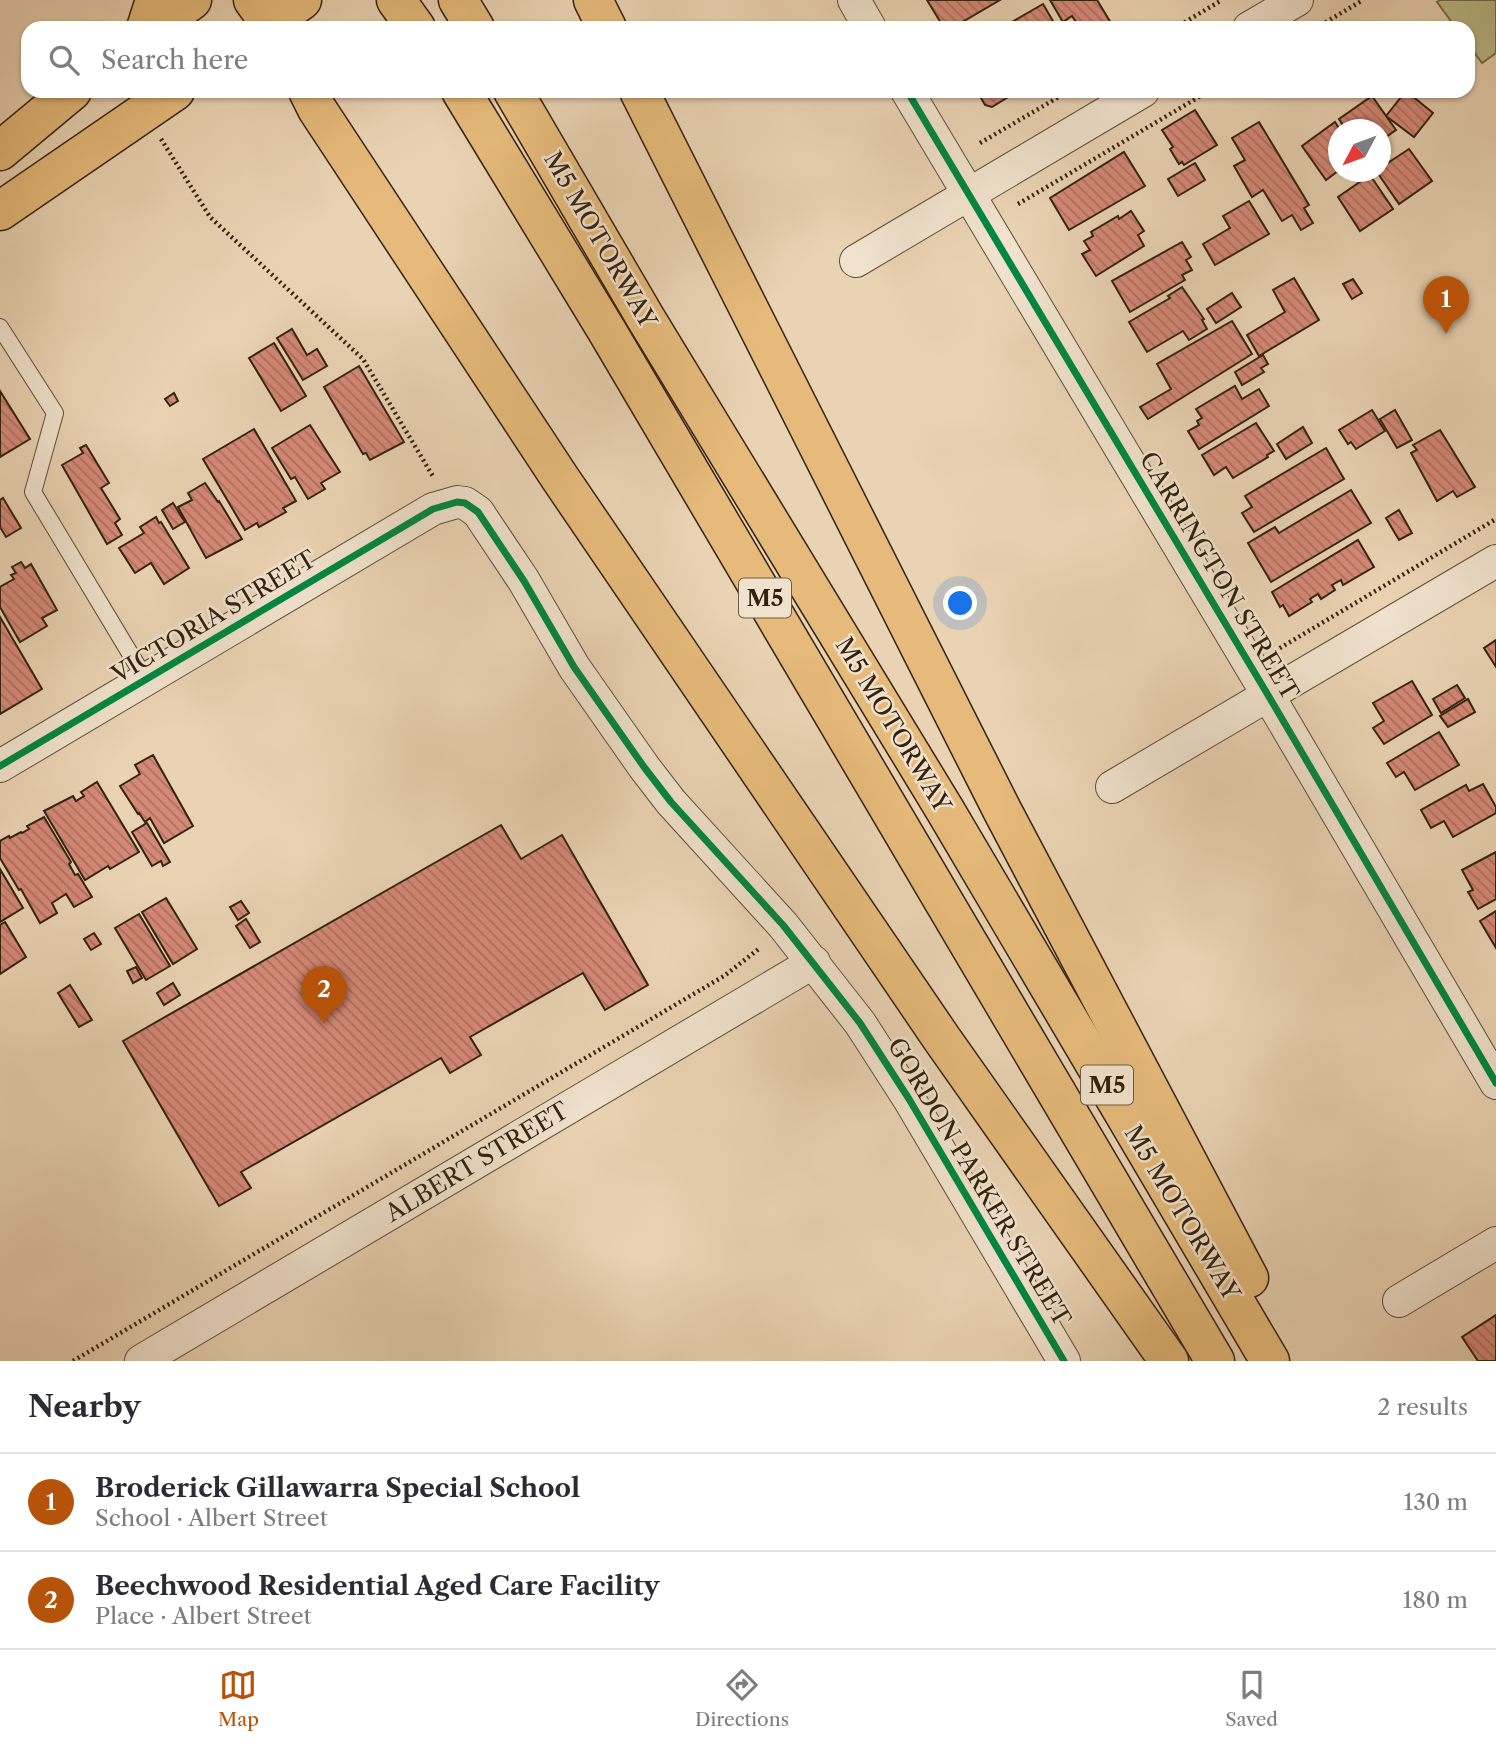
<!DOCTYPE html>
<html lang="en">
<head>
<meta charset="utf-8">
<style>
  :root { --surface:#fff; --page:#f2f2f3; --text:#2b2b33; --muted:#7c7c81; --line:#e1e1e2; --accent:#b45309 }
  body { margin:0; font-family:"Libre Caslon Text",serif; background:var(--page); color:var(--text) }
  .compass { position:absolute; left:1328px; top:119px; width:63px; height:63px; border-radius:50%; background:var(--surface); box-shadow:0 2px 5px #0004; rotate:229deg }
  .you { position:absolute; left:961px; top:604px; width:24px; height:24px; margin:-18px; border:5px solid #fff; border-radius:50%; background:#1a73e8; box-shadow:0 0 0 10px #1a73e833 }
  .badge { display:grid; place-items:center; width:46px; height:46px; border-radius:50%; background:var(--accent); color:#fff; font-size:23px; font-weight:700 }
  .pin { position:absolute; translate:-50% -58px; filter:drop-shadow(0 2px 4px #0008) }
  .pin::after { content:''; position:absolute; top:37px; width:24px; height:21px; background:inherit; clip-path:polygon(0 0,100% 0,50% 100%) }
  .list { margin:0; padding:0; list-style:none }
  h2 { display:flex; justify-content:space-between; align-items:center; height:91px; margin:0; padding:0 28px; font-size:30px }
  h2 small { font-size:23px; font-weight:400; color:var(--muted) }
  .list li { display:grid; grid-template-columns:46px 1fr auto; gap:21px; align-items:center; box-sizing:border-box; height:98px; padding:0 28px; border-top:2px solid var(--line) }
  .list b { display:block; font-size:26px; white-space:nowrap }
  .list p { margin:0; font-size:23px; white-space:nowrap; color:var(--muted) }
  .list em { font-size:23px; font-style:normal; color:var(--muted) }
  .icon { flex:none; width:38px; height:38px; fill:none; stroke:currentColor; stroke-width:2; stroke-linecap:round; stroke-linejoin:round }
  .map { position:relative; flex:none; width:1496px; height:1361px; overflow:hidden }
  .search { position:absolute; background:var(--surface); box-shadow:0 2px 5px #0004; left:21px; right:21px; top:21px; height:77px; display:flex; align-items:center; gap:18px; box-sizing:border-box; padding:0 24px; border-radius:21px; color:var(--muted); font-size:26px }
  .sheet { height:287px; background:var(--surface) }
  nav { display:flex; justify-content:space-around; align-items:center; box-sizing:border-box; height:98px; border-top:2px solid var(--line); background:var(--surface); font-size:19px; color:var(--muted) }
  nav a { display:grid; justify-items:center; gap:4px }
  nav .on { color:var(--accent) }
  .map>svg:first-child { display:block }
  .grass { fill:#bcbb89; stroke:#786e4c; stroke-width:2 }
  .building { fill:url(#building-back-hatch); stroke:#33220f; stroke-width:2 }
  .lines { fill:none; stroke-linecap:round; stroke-linejoin:round }
  .service-casing { stroke:#614e38; stroke-width:18 }
  .minor-casing { stroke:#614e38; stroke-width:34 }
  .primary-casing { stroke:#33220f; stroke-width:41 }
  .motorway-casing { stroke:#33220f; stroke-width:41 }
  .path { stroke:#33220f; stroke-width:4.5; stroke-dasharray:2 3.5; stroke-linecap:butt }
  .service { stroke:#f1e2ce; stroke-width:16 }
  .minor { stroke:#f1e2ce; stroke-width:32 }
  .primary { stroke:#e5ba7a; stroke-width:38 }
  .motorway { stroke:#e5ba7a; stroke-width:38 }
  .cycleway-casing { stroke:#f1e2ce; stroke-width:11 }
  .cycleway { stroke:#00873e; stroke-width:7 }
  .labels { text-anchor:middle; stroke-width:5; stroke-linejoin:round; paint-order:stroke }
  .shield { fill:#f1e2ce; stroke:#6c5c48; stroke-width:2 }
  .shield-label { font-size:23px; font-weight:bold; fill:#33220f }
  .street-label { font-size:24px; fill:#33220f; stroke:#f1e2ce }
</style>
</head>
<body>
<div class="map">
<svg width="1496" height="1361" viewBox="0 0 1496 1361">
  <defs>
    <pattern id="building-back-hatch" width="6" height="6" patternUnits="userSpaceOnUse" patternTransform="scale(1.75)"><rect width="6" height="6" fill="#d68977"/><path d="M-1 5l2 2M0 0l6 6M5-1l2 2" fill="none" stroke="#ae7060"/></pattern>
  </defs>
  <rect width="100%" height="100%" fill="#ead3b3"/>
  <filter id="stains"><feTurbulence type="fractalNoise" baseFrequency=".00286" numOctaves="4"/><feColorMatrix values="0 0 0 0 .2 0 0 0 0 .09 0 0 0 0 .02 0 0 0 .5 -.17"/></filter>
  <radialGradient id="worn" r=".72"><stop offset=".6" stop-color="#630" stop-opacity="0"/><stop offset="1" stop-color="#630" stop-opacity=".3"/></radialGradient>
  <path class="grass" d="M1440 0H1496V53L1482 63 1468 44V28H1456L1437 2Z"/>
  <g class="building">
    <path d="M927 0H1000L952 28H944Z"/>
    <path d="M1050 0H1097L1114 28H1073L1078 25 1072 16 1063 22Z"/>
    <path d="M1043 4 1057 28H1016L1012 22Z"/>
    <path d="M977 91H1012L1013 94 992 107 985 105Z"/>
    <path d="M1406 91 1433 113 1414 137 1386 116Z"/>
    <path d="M1372 96 1396 130 1380 141V130H1346L1339 119Z"/>
    <path d="M1195 110 1217 145 1184 165 1182 162 1179 164 1170 149 1173 147 1162 130Z"/>
    <path d="M1259 122 1309 205 1304 208 1313 223 1301 230 1292 215 1282 221 1263 190 1252 197 1234 166 1245 160 1232 138Z"/>
    <path d="M1335 122 1340 130 1338 171 1326 180 1302 146Z"/>
    <path d="M1409 149 1432 181 1399 204 1377 172H1380V168Z"/>
    <path d="M1124 152 1145 186 1069 230 1050 198Z"/>
    <path d="M1195 163 1205 180 1178 196 1168 179Z"/>
    <path d="M1370 175 1393 209 1360 231 1338 197Z"/>
    <path d="M1249 201 1269 234 1215 265 1203 244 1230 228 1223 216Z"/>
    <path d="M1131 211 1144 231 1138 235 1144 246 1096 276 1082 254 1090 250 1084 241 1093 236 1091 232 1118 216 1119 219Z"/>
    <path d="M1182 242 1191 257 1186 260 1192 270 1182 275 1185 280 1130 312 1112 281Z"/>
    <path d="M1294 278 1319 320 1259 356 1247 335 1285 312 1273 290Z"/>
    <path d="M1353 279 1362 293 1352 299 1343 284Z"/>
    <path d="M1182 287 1204 319 1202 320 1207 329 1189 340 1183 331 1147 352 1129 322 1170 298 1168 296Z"/>
    <path d="M1232 293 1241 307 1216 323 1207 309Z"/>
    <path d="M1232 321 1252 354 1148 419 1140 407 1171 389 1157 364Z"/>
    <path d="M292 329 307 355 317 349 327 366 303 380 277 338Z"/>
    <path d="M274 343 306 396 281 411 249 358Z"/>
    <path d="M1263 355 1268 364 1261 368 1264 372 1242 385 1235 372Z"/>
    <path d="M359 366 404 442 370 460 366 453 363 454 324 387Z"/>
    <path d="M1235 386 1242 399 1259 389 1269 406 1199 449 1188 431 1199 425 1197 421 1202 418 1196 409Z"/>
    <path d="M0 391 30 439 0 457Z"/>
    <path d="M174 393 178 401 170 406 165 399Z"/>
    <path d="M1372 410 1385 431 1356 449 1351 442 1348 444 1339 430Z"/>
    <path d="M1395 410 1412 440 1397 448 1380 419Z"/>
    <path d="M1256 423 1274 451 1267 455 1268 457 1233 478 1226 467 1214 475 1202 455Z"/>
    <path d="M310 425 340 472 321 483 325 489 308 499 295 477 291 479 272 448Z"/>
    <path d="M1303 427 1312 443 1286 459 1277 444Z"/>
    <path d="M254 429 296 501 283 508 286 512 259 527 257 523 245 530 203 459Z"/>
    <path d="M1440 430 1475 487 1457 497 1453 491 1437 501 1411 453 1417 450 1413 445Z"/>
    <path d="M86 445 109 483 101 488 120 519 115 523 122 535 107 544 62 465 83 453 80 448Z"/>
    <path d="M1326 448 1344 479 1254 532 1242 513 1252 507 1245 496Z"/>
    <path d="M205 483 218 502 219 501 242 539 206 558 178 507 192 500 188 493Z"/>
    <path d="M1351 490 1371 523 1271 582 1248 543 1275 527 1279 533Z"/>
    <path d="M3 498 21 528 6 537 0 527V500Z"/>
    <path d="M173 503 185 522 173 529 162 510Z"/>
    <path d="M1399 510 1412 533 1399 540 1386 518Z"/>
    <path d="M156 517 159 523 161 522 189 568 164 584 151 563 135 573 119 548 144 533 140 527Z"/>
    <path d="M1358 540 1374 567 1343 585 1341 580 1332 585 1335 590 1321 599 1318 594 1310 599 1312 602 1289 616 1283 605 1280 607 1272 592Z"/>
    <path d="M21 562 25 568 31 564 57 610 42 618 47 626 20 642 0 607V587L14 579 11 575 16 573 12 567Z"/>
    <path d="M0 617 42 689 0 714Z"/>
    <path d="M1496 640V667L1484 648Z"/>
    <path d="M1412 681 1432 715 1384 744 1373 728 1384 721 1373 703Z"/>
    <path d="M1457 685 1465 698 1441 713 1433 699Z"/>
    <path d="M1468 699 1475 712 1448 727 1440 716Z"/>
    <path d="M1439 732 1459 765 1415 790 1404 772 1396 777 1387 763Z"/>
    <path d="M153 755 193 826 164 843 150 818 145 822 139 813 138 814 120 786 140 774 135 765Z"/>
    <path d="M97 782 139 852 110 869 108 866 85 880 44 811 73 796 76 801 84 796 81 792Z"/>
    <path d="M1483 784 1496 807V813L1453 837 1444 821 1431 828 1421 810 1466 785 1469 791Z"/>
    <path d="M44 817 71 862 69 864 75 875 78 874 92 897 74 907 66 894 52 903 57 913 40 923 21 889 19 890 0 858V841L9 836 10 838 21 832 22 833 29 829 27 826Z"/>
    <path d="M147 823 170 862 163 866 161 861 152 866 132 832Z"/>
    <path d="M501 825 521 859 562 835 648 985 605 1010 583 973 470 1037 481 1055 450 1073 441 1058 241 1172 251 1188 219 1206 123 1041Z"/>
    <path d="M1496 852V899L1478 909 1468 892 1473 890 1462 870Z"/>
    <path d="M0 869 23 908 0 922Z"/>
    <path d="M166 898 197 949 173 964 142 912Z"/>
    <path d="M241 901 249 913 238 920 230 907Z"/>
    <path d="M1496 911V948L1480 921Z"/>
    <path d="M139 914 170 966 146 980 115 928Z"/>
    <path d="M246 919 260 942 250 948 236 926Z"/>
    <path d="M5 922 26 957 0 974V925Z"/>
    <path d="M94 933 101 944 91 950 84 939Z"/>
    <path d="M136 967 142 978 133 983 127 971Z"/>
    <path d="M173 983 180 995 164 1005 157 993Z"/>
    <path d="M70 985 92 1020 79 1027 58 993Z"/>
    <path d="M1496 1315V1361H1478L1462 1337Z"/>
  </g>
  <g class="lines">
    <g class="service-casing">
      <path id="service" d="M0 327 55 413 33 492 146 680"/>
    </g>
    <g class="minor-casing">
      <g id="minor">
        <path d="M854 0 870 28"/>
        <path d="M1249 28 1297 0"/>
        <path d="M907 91 1268 695 1496 1083"/>
        <path d="M856 261 1143 91"/>
        <path d="M0 766 433 509 457 502 465 503 478 512 524 581 574 667 644 767 671 802 783 925 860 1023 909 1099 1064 1361"/>
        <path d="M1112 787 1496 561"/>
        <path d="M1399 1301 1496 1243"/>
        <path d="M141 1361 814 962"/>
      </g>
    </g>
    <g class="primary-casing">
      <g id="primary">
        <path d="M153 28 192 0"/>
        <path d="M263 28 302 0"/>
        <path d="M0 151 72 91"/>
        <path d="M0 211 175 91"/>
      </g>
    </g>
    <g class="motorway-casing">
      <g id="motorway">
        <path d="M253 0 273 28"/>
        <path d="M396 0 416 28"/>
        <path d="M458 0 475 28"/>
        <path d="M593 0 607 28"/>
        <path d="M146 28 155 0"/>
        <path d="M308 91 317 109 560 478 942 1039 1169 1361"/>
        <path d="M461 91 607 331 1215 1361"/>
        <path d="M513 91 645 317 945 810 1270 1361"/>
        <path d="M639 91 1002 810 1249 1278"/>
      </g>
    </g>
    <g class="path">
      <path d="M1175 28 1222 0"/>
      <path d="M1316 28 1363 0"/>
      <path d="M161 139 210 217 363 359 434 478"/>
      <path d="M980 143 1069 91"/>
      <path d="M1018 204 1209 91"/>
      <path d="M1275 651 1496 519"/>
      <path d="M73 1361 724 976 760 948"/>
    </g>
    <use href="#service" class="service"/>
    <use href="#minor" class="minor"/>
    <use href="#primary" class="primary"/>
    <use href="#motorway" class="motorway"/>
    <g class="cycleway-casing">
      <g id="cycleway">
        <path d="M907 91 1268 695 1496 1083"/>
        <path d="M0 766 433 509 457 502 465 503 478 512 524 581 574 667 644 767 671 802 783 925 860 1023 909 1099 1064 1361"/>
      </g>
    </g>
    <use href="#cycleway" class="cycleway"/>
  </g>
  <g class="labels">
    <g class="shield">
      <rect x="739" y="578.5" width="52" height="39" rx="5"/>
      <rect x="1081" y="1065.5" width="52" height="39" rx="5"/>
    </g>
    <g class="shield-label">
      <text x="765" y="606">M5</text>
      <text x="1107" y="1093">M5</text>
    </g>
    <g class="street-label">
      <text transform="translate(600 240) rotate(60)" y="8">M5 MOTORWAY</text>
      <text transform="translate(1219 576) rotate(59)" y="8">CARRINGTON STREET</text>
      <text transform="translate(214 617) rotate(-31)" y="8">VICTORIA STREET</text>
      <text transform="translate(893 725) rotate(59)" y="8">M5 MOTORWAY</text>
      <text transform="translate(477 1162) rotate(-31)" y="8">ALBERT STREET</text>
      <text transform="translate(979 1182) rotate(59)" y="8">GORDON PARKER STREET</text>
      <text transform="translate(1182 1213) rotate(59)" y="8">M5 MOTORWAY</text>
    </g>
  </g>
  <rect width="100%" height="100%" filter="url(#stains)"/>
  <rect width="100%" height="100%" fill="url(#worn)"/>
</svg>
<svg class="compass" viewBox="-18 -18 36 36"><path d="M0-13l5 13h-10z" fill="#e53935"/><path d="M0 13l5-13h-10z" fill="#7c7c81"/></svg>
<div class="you"></div>
<div class="pin badge" style="left:1446px;top:334px">1</div>
<div class="pin badge" style="left:324px;top:1024px">2</div>
<div class="search"><svg class="icon" aria-label="search" viewBox="0 0 24 24"><circle cx="10" cy="10" r="6"/><path d="M15 15l6 6"/></svg>Search here</div>
</div>
<section class="sheet">
<h2>Nearby<small>2 results</small></h2>
<ul class="list">
<li><span class="badge">1</span><div><b>Broderick Gillawarra Special School</b><p>School · Albert Street</p></div><em>130 m</em></li>
<li><span class="badge">2</span><div><b>Beechwood Residential Aged Care Facility</b><p>Place · Albert Street</p></div><em>180 m</em></li>
</ul>
</section>
<nav>
<a class="on"><svg class="icon" aria-label="map" viewBox="0 0 24 24"><path d="M3 6l6-2 6 2 6-2v14l-6 2-6-2-6 2zM9 4v14M15 6v14"/></svg>Map</a>
<a><svg class="icon" aria-label="directions" viewBox="0 0 24 24"><path d="M12 3l9 9-9 9-9-9zM9 14v-3h6M13 9l2 2-2 2"/></svg>Directions</a>
<a><svg class="icon" aria-label="saved" viewBox="0 0 24 24"><path d="M7 4h10v16l-5-4-5 4z"/></svg>Saved</a>
</nav>
</body>
</html>
